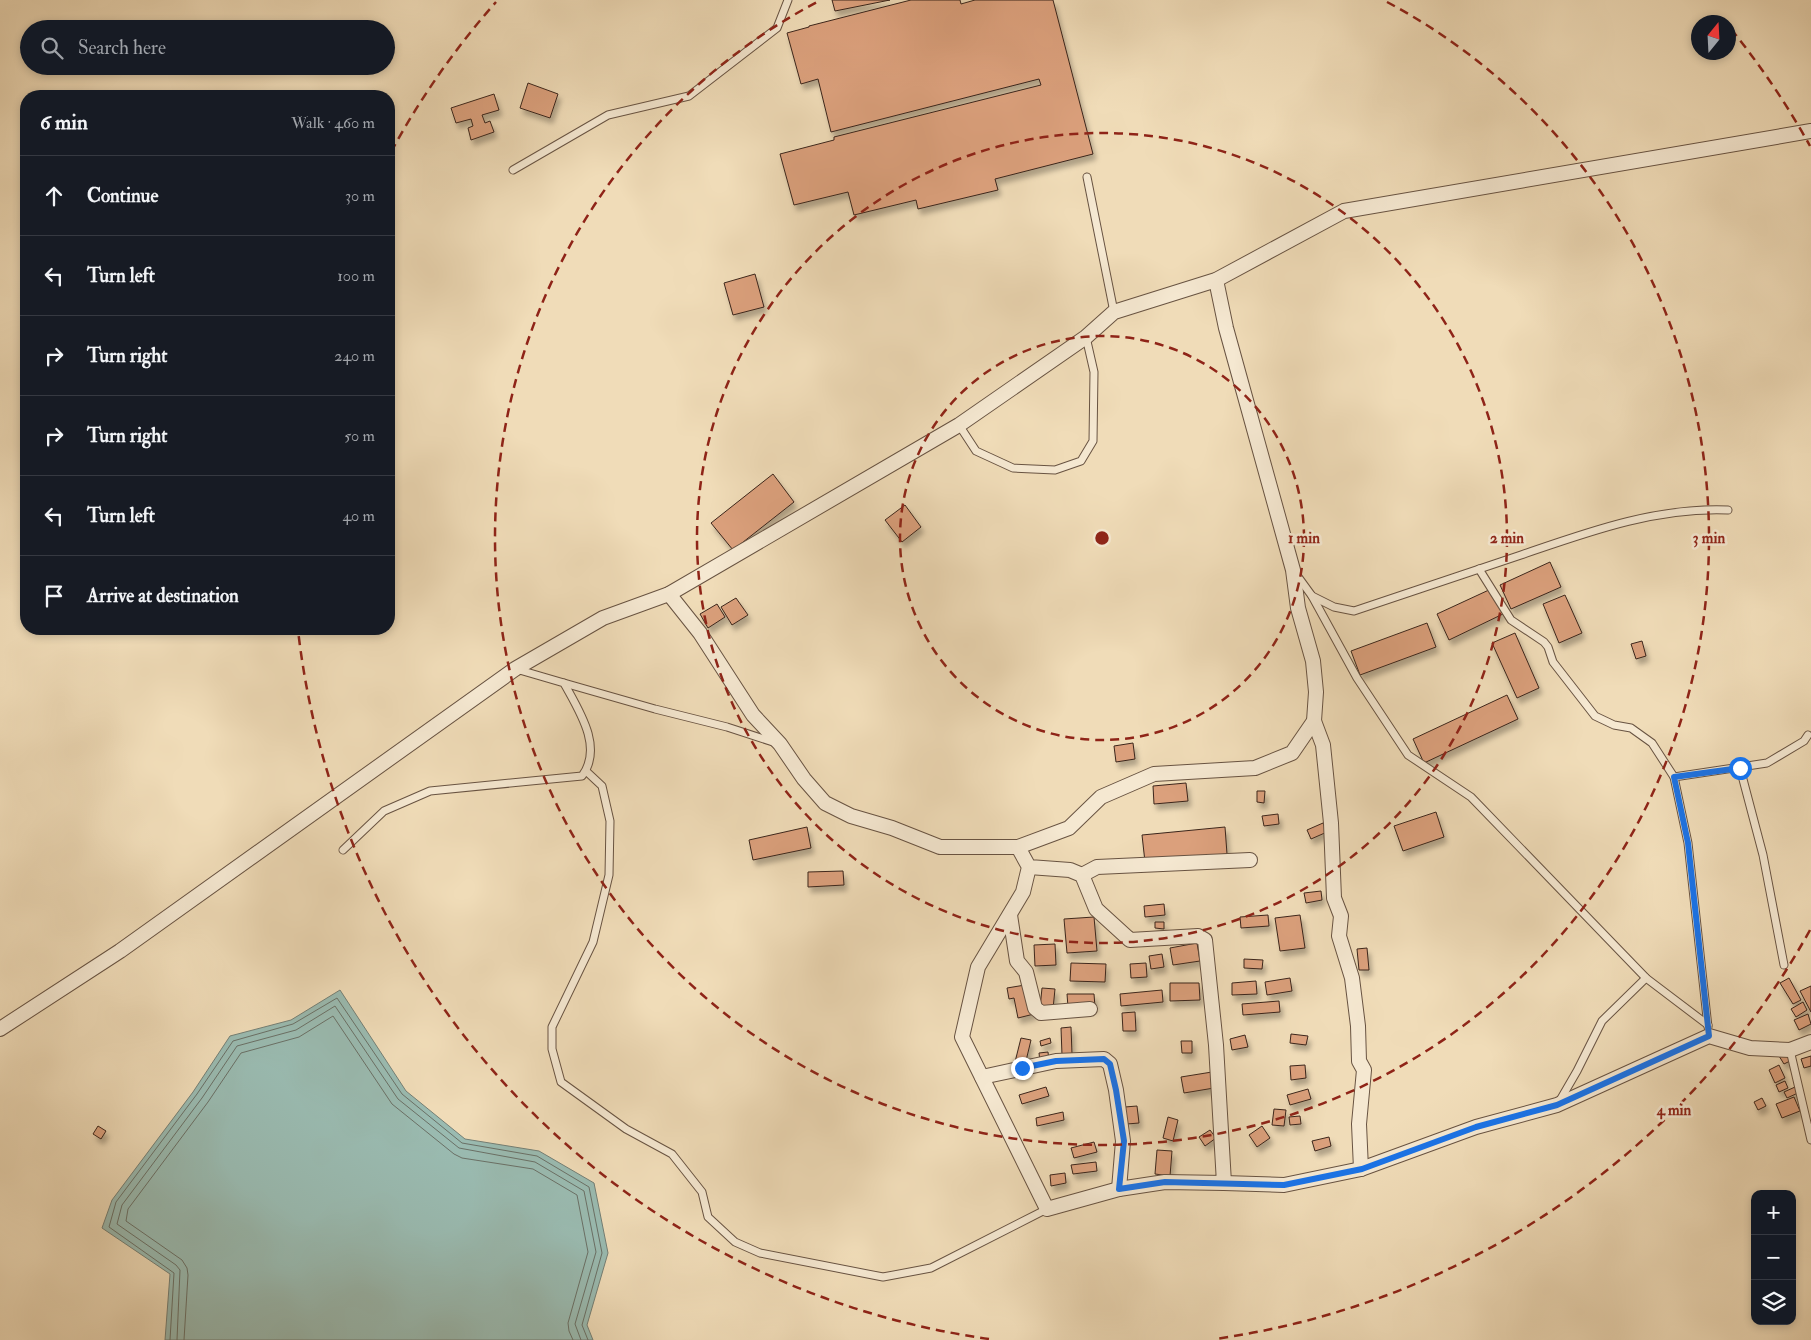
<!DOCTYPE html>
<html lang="en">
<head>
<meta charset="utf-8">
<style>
  :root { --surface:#171b24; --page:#20242c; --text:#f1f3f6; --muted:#9ea1a6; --line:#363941 }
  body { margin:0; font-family:"IM FELL Double Pica",serif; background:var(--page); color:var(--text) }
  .controls { position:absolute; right:15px; bottom:15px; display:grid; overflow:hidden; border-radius:10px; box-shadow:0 2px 8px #0003 }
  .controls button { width:45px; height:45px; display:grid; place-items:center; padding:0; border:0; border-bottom:1px solid var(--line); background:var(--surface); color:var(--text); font:25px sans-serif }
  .compass { position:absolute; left:1691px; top:15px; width:45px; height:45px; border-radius:50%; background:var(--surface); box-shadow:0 2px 8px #0003; rotate:18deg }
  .stop { position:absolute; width:15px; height:15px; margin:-11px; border:4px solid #1a73e8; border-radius:50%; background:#fff }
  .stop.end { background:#1a73e8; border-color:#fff; box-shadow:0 1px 5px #0008 }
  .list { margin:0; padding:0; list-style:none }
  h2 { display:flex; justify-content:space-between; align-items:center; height:65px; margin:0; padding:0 20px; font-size:21px }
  h2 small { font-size:16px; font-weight:400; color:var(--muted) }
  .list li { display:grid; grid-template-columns:32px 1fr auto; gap:15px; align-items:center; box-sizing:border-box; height:80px; padding:0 20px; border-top:1px solid var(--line) }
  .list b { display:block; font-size:19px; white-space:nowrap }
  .list em { font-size:16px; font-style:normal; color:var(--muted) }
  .icon { flex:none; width:28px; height:28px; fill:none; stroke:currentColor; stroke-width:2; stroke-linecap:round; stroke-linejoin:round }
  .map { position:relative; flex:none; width:1811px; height:1340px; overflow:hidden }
  .search { position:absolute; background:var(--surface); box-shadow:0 2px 8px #0003; left:20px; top:20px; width:375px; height:55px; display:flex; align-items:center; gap:12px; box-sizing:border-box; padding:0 18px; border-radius:28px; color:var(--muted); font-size:19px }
  .panel { position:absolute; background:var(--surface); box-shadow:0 2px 8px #0003; left:20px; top:90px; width:375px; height:545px; border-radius:20px }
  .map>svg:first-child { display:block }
  .water { fill:#9abbb1; stroke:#747f75 }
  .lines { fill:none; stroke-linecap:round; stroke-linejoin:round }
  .shore { stroke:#6a7066; stroke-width:1 }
  .building { fill:#dba07c; stroke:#3b251b; filter:url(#shadow) }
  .lane-casing { stroke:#685342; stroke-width:9 }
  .street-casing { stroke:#685342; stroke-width:16 }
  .lane { stroke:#f5e8d1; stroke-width:7 }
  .street { stroke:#f5e8d1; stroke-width:14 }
  .route { stroke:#1a73e8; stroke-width:6 }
  .ring { fill:none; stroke:#8f2418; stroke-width:2.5; stroke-dasharray:9 6 }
  .centre { fill:#8f2418; stroke:#f5e8d1; stroke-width:2.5 }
  .ring-label { font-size:15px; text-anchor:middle; font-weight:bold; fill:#8f2418; stroke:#f5e8d1; stroke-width:5; stroke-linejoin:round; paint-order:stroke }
</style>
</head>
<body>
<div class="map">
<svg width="1811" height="1340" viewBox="0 0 1811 1340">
  <defs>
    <filter id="shadow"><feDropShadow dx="3" dy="5.5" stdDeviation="2.5" flood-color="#0004"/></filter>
  </defs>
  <rect width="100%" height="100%" fill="#f0dcb8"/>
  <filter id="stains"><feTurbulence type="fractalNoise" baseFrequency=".004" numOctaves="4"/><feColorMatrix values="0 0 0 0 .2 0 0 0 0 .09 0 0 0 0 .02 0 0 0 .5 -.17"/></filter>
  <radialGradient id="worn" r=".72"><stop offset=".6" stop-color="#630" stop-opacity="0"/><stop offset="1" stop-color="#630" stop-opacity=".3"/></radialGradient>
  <path class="water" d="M340 990 406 1091 465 1139 539 1151 594 1183 608 1253 587 1325 593 1340H165L170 1274 102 1228 112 1200 193 1092 230 1036 291 1020Z"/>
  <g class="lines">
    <g class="shore">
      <path d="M170 1340 174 1273 109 1227 116 1202 197 1094 233 1041 293 1024 337 998 402 1094 462 1143 537 1156 589 1187 602 1253 582 1325 588 1340"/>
      <path d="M177 1340 180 1270 176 1265 117 1224 122 1205 202 1098 237 1046 296 1030 335 1006 398 1099 459 1148 535 1162 584 1191 596 1252 575 1324 581 1340"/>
      <path d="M184 1340 188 1275 187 1268 182 1260 126 1221 128 1209 208 1102 241 1053 299 1037 333 1016 392 1104 454 1154 462 1158 533 1169 577 1195 588 1252 568 1323 569 1331 573 1340"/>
    </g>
  </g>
  <g class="building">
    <path d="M832 0H890L835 11Z"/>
    <path d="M911 0H960L961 4 975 0H1053L1093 154 995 179 998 190 918 209 916 200 854 215 848 192 794 205 780 154 834 140V137L1041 85 1039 79 831 132 818 79 801 84 787 33 809 27V26Z"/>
    <path d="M528 83 558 94 550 118 520 108Z"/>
    <path d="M494 94 499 110 482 115 485 123 490 121 494 132 471 140 468 128 473 126 471 119 456 123 451 108Z"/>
    <path d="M755 274 764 307 733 315 724 283Z"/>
    <path d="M773 474 794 502 733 550 711 523Z"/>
    <path d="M905 505 921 527 902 542 885 520Z"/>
    <path d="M1550 562 1561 587 1511 609 1500 585Z"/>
    <path d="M1491 589 1503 614 1449 640 1437 614Z"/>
    <path d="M1565 595 1582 633 1559 643 1543 604Z"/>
    <path d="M736 598 748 615 732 625 721 607Z"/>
    <path d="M717 604 725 617 708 628 700 614Z"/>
    <path d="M1427 623 1436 647 1360 675 1351 651Z"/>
    <path d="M1515 633 1539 688 1517 698 1492 643Z"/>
    <path d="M1642 641 1646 656 1636 659 1631 644Z"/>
    <path d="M1507 695 1518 719 1424 763 1413 739Z"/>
    <path d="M1133 743 1135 759 1116 762 1114 746Z"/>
    <path d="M1186 783 1188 801 1154 804 1153 786Z"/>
    <path d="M1257 791H1265L1264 803 1257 802Z"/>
    <path d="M1436 812 1444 837 1403 851 1394 826Z"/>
    <path d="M1278 814 1279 824 1264 826 1262 816Z"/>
    <path d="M1323 823 1327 832 1311 839 1307 830Z"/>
    <path d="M807 827 811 848 753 860 749 840Z"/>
    <path d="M1225 827 1227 854 1145 862 1142 835Z"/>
    <path d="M843 871 844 885 808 887V872Z"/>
    <path d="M1321 891 1322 900 1306 903 1304 893Z"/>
    <path d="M1164 904 1165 915 1145 917 1144 906Z"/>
    <path d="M1268 915 1269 926 1241 928 1240 917Z"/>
    <path d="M1300 915 1305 948 1280 951 1275 918Z"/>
    <path d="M1094 917 1097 951 1067 953 1064 919Z"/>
    <path d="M1155 922H1164V929L1155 928Z"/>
    <path d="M1197 943 1200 961 1173 965 1170 948Z"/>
    <path d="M1055 944 1056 965 1035 966 1034 945Z"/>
    <path d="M1367 948 1369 970H1359L1357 949Z"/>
    <path d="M1162 954 1164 967 1151 969 1149 956Z"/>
    <path d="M1244 959 1263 960 1262 969 1244 968Z"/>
    <path d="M1071 963 1106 964 1105 982 1070 981Z"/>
    <path d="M1146 963 1147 977 1131 978 1130 964Z"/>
    <path d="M1290 978 1292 991 1267 995 1265 982Z"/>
    <path d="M1789 978 1801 1000 1793 1004 1780 983Z"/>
    <path d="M1256 981 1257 994 1232 995V983Z"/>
    <path d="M1170 983H1199L1200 1000 1170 1001Z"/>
    <path d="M1025 985 1034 1014 1018 1018 1014 998 1009 999 1007 988Z"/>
    <path d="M1811 986V1012L1800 991Z"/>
    <path d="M1042 988 1055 989 1053 1009 1040 1008Z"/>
    <path d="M1162 990 1163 1002 1121 1006 1120 994Z"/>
    <path d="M1067 994H1094L1095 1007H1068Z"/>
    <path d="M1279 1001 1280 1012 1243 1015 1242 1004Z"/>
    <path d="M1803 1002 1807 1010 1796 1017 1791 1009Z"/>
    <path d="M1135 1012 1136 1031H1123L1122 1013Z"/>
    <path d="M1808 1014 1811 1024 1799 1030 1794 1020Z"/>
    <path d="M1071 1027 1072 1054 1062 1055 1061 1028Z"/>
    <path d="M1291 1034 1308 1036 1306 1045 1290 1043Z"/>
    <path d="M1245 1035 1248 1047 1232 1050 1230 1039Z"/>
    <path d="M1021 1038 1031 1040 1025 1065 1015 1062Z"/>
    <path d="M1050 1038 1051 1043 1041 1046 1040 1041Z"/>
    <path d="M1181 1041H1192V1053H1182Z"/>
    <path d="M1048 1052 1049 1061 1040 1062 1039 1053Z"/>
    <path d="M1787 1052 1792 1060 1784 1064 1779 1056Z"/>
    <path d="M1811 1056V1066L1804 1068 1801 1059Z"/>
    <path d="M1305 1065 1306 1078 1291 1080 1290 1066Z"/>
    <path d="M1779 1065 1785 1078 1775 1083 1769 1070Z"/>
    <path d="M1212 1072 1214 1088 1184 1093 1181 1077Z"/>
    <path d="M1785 1081 1788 1088 1779 1092 1776 1085Z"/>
    <path d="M1046 1087 1049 1096 1022 1104 1019 1095Z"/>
    <path d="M1795 1087 1798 1093 1787 1098 1784 1092Z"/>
    <path d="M1308 1089 1311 1099 1290 1105 1287 1095Z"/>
    <path d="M1794 1097 1800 1111 1782 1118 1776 1104Z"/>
    <path d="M1762 1098 1766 1106 1758 1110 1754 1102Z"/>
    <path d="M1137 1106 1139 1123 1127 1124 1125 1107Z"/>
    <path d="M1274 1109 1286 1110 1284 1126 1272 1125Z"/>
    <path d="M1063 1112 1064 1120 1037 1126 1036 1118Z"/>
    <path d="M1300 1116 1301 1124 1290 1125 1289 1117Z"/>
    <path d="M1168 1117 1178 1120 1173 1141 1163 1138Z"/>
    <path d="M98 1126 106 1131 101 1139 93 1134Z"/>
    <path d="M1262 1126 1270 1138 1257 1147 1249 1135Z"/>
    <path d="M1210 1130 1216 1138 1205 1146 1199 1137Z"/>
    <path d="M1329 1137 1331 1146 1315 1151 1312 1141Z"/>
    <path d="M1094 1142 1097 1152 1074 1158 1071 1148Z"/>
    <path d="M1157 1150 1172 1151 1170 1176 1155 1174Z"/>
    <path d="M1096 1162 1097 1171 1073 1174 1071 1165Z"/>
    <path d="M1065 1173 1066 1183 1051 1186 1050 1175Z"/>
  </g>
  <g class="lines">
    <g class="lane-casing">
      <g id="lane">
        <path d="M513 170 608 115 689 96 777 28 788 0"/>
        <path d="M1087 177 1114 312"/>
        <path d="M959 425 976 451 1013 468 1055 470 1081 461 1093 441 1094 372 1086 337"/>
        <path d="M1479 569 1511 620 1544 642 1548 647 1553 662 1595 716 1614 725 1631 728 1652 743 1674 777 1688 843 1708 1027"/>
        <path d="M1296 574 1312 596 1334 607 1354 611C1410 592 1465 574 1521 555 1588 532 1656 507 1728 510"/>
        <path d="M1312 596 1357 678 1408 755 1471 797 1646 978 1708 1025"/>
        <path d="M564 683 655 709 727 727 776 743"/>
        <path d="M1740 768 1763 855 1784 965"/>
        <path d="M586 771 602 786 610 821 609 875 593 942 552 1027V1049L561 1082 626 1129 672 1154 702 1192 708 1217 735 1242 760 1253 883 1277 931 1268 1047 1209"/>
        <path d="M1674 777 1767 763 1804 741 1808 735"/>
        <path d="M343 850 384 811 430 791 582 776C604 747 578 709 564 683L516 669"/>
        <path d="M1790 1050 1811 1140"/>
        <path d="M1559 1102 1577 1071 1602 1021 1646 978"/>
      </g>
    </g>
    <g class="street-casing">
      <g id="street">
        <path d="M669 594 700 633 753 715 780 744 804 779 825 803 851 816 892 828 940 847H1018L1069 828 1101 797 1154 774 1255 768 1292 753 1314 721 1316 692 1313 661 1298 608 1293 570 1226 328 1216 280"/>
        <path d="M1314 721 1323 745 1331 823 1334 898 1341 916 1339 936 1352 978 1358 1026 1359 1061 1364 1070 1359 1124 1361 1169"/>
        <path d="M1018 847 1029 867 1023 892 978 967 962 1037 1047 1209 1119 1189 1165 1182 1224 1183 1216 1045 1205 940 1198 936 1130 940 1096 909 1082 875 1070 870 1029 867"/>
        <path d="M1082 875 1097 867 1250 860"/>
        <path d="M1010 915 1017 961 1026 972 1035 1008 1041 1013 1090 1009"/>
        <path d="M0 1029 120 951 515 669 603 618 669 594 959 425 1086 337 1114 312 1216 280 1344 211 1811 131"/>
        <path d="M982 1077 1056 1061 1104 1059 1110 1064 1116 1090 1123 1141 1119 1189"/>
        <path d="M1224 1183 1284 1185 1361 1169 1476 1127 1557 1105 1709 1036 1750 1048 1790 1050 1811 1042"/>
      </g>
    </g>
    <use href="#lane" class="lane"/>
    <use href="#street" class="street"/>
  </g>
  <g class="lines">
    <path class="route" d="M1022 1068 1056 1061 1104 1059 1110 1064 1116 1090 1124 1141 1119 1189 1165 1182 1284 1185 1362 1169 1476 1127 1557 1105 1709 1036 1688 843 1674 777 1740 768"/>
  </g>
  <g class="ring">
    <circle cx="1102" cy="538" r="202"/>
    <circle cx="1102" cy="538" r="405"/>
    <path d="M1387 2A607 607 0 1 1 817 2"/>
    <path d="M1810 930A809 809 0 0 1 1215 1339M989 1339A809 809 0 0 1 298 630M391 152A809 809 0 0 1 496 2M1731 29A809 809 0 0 1 1810 146"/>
  </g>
  <circle cx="1102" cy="538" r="8" class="centre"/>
  <g class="ring-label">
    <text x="1304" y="543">1 min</text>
    <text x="1507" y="543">2 min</text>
    <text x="1709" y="543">3 min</text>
    <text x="1674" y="1115">4 min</text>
  </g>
  <rect width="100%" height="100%" filter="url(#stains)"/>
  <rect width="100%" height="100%" fill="url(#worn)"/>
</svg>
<div class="controls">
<button>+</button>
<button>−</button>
<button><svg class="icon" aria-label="layers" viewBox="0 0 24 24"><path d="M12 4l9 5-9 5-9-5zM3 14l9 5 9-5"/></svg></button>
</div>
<svg class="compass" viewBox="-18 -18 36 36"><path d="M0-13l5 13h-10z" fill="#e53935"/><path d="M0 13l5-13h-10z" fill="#9ea1a6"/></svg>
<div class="stop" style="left:1740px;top:768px"></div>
<div class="stop end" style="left:1022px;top:1068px"></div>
<div class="search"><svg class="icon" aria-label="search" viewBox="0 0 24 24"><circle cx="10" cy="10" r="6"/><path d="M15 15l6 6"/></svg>Search here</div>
<section class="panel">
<h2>6 min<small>Walk · 460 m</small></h2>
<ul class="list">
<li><svg class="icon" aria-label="ahead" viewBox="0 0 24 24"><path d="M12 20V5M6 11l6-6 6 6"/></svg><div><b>Continue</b></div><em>30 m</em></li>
<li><svg class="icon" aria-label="left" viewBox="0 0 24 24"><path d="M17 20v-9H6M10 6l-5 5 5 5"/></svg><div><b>Turn left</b></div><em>100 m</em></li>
<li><svg class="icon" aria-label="right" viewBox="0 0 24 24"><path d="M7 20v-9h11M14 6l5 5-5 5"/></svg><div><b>Turn right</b></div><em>240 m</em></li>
<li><svg class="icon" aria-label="right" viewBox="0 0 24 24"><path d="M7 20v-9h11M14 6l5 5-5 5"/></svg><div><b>Turn right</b></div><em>50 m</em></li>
<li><svg class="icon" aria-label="left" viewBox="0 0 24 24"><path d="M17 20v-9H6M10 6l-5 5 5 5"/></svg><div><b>Turn left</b></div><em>40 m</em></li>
<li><svg class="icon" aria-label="arrive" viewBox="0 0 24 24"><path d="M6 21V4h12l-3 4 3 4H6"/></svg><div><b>Arrive at destination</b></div></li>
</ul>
</section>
</div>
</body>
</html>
